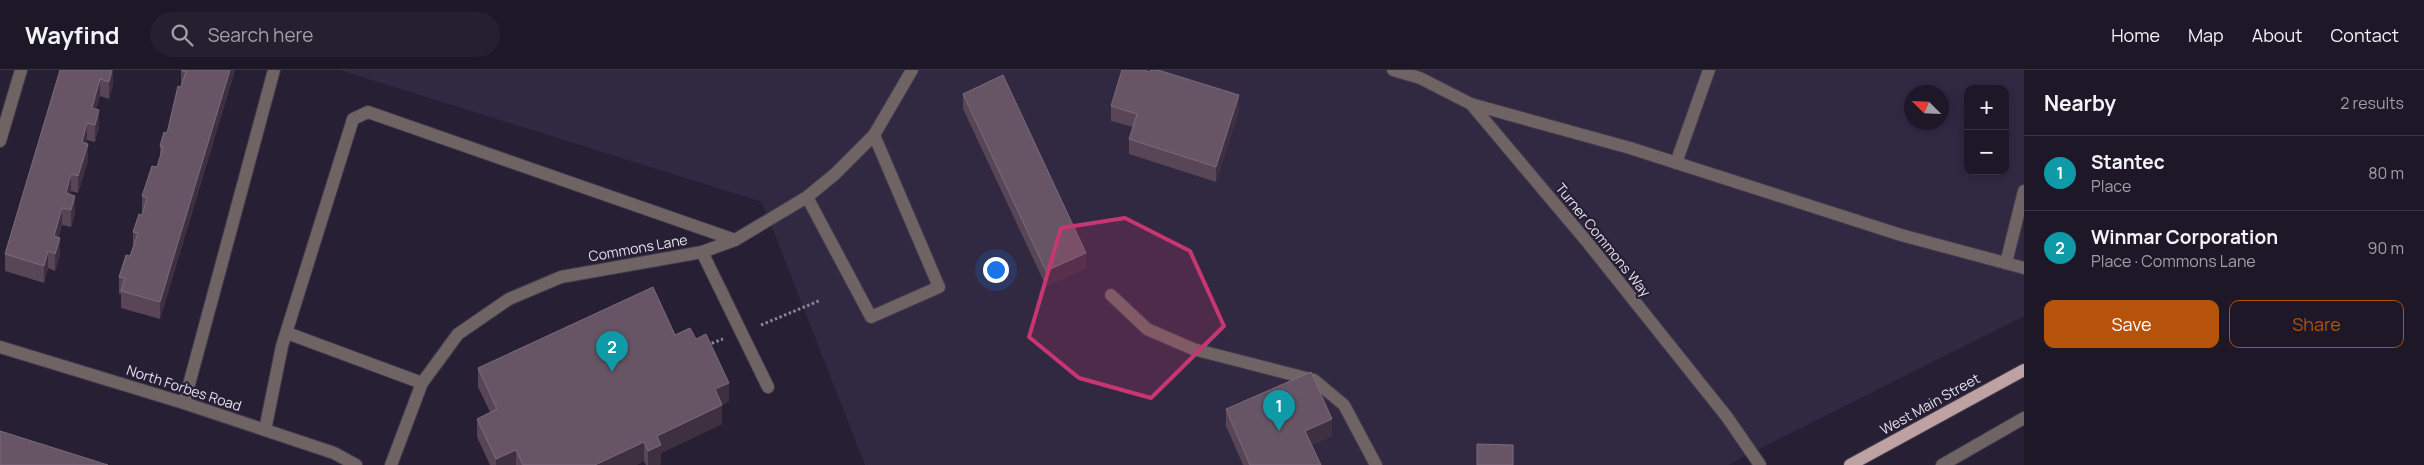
<!DOCTYPE html>
<html lang="en">
<head>
<meta charset="utf-8">
<style>
  :root { --surface:#1d1727; --page:#25202f; --text:#f1f3f6; --muted:#a09fa7; --line:#3b3644; --accent:#b45309 }
  body { margin:0; font-family:Manrope,sans-serif; background:var(--page); color:var(--text) }
  .controls { position:absolute; right:15px; top:15px; display:grid; overflow:hidden; border-radius:10px; box-shadow:0 2px 12px #0003 }
  .controls button { width:45px; height:45px; display:grid; place-items:center; padding:0; border:0; border-bottom:1px solid var(--line); background:var(--surface); color:var(--text); font:25px sans-serif }
  .compass { position:absolute; left:1904px; top:15px; width:45px; height:45px; border-radius:50%; background:var(--surface); box-shadow:0 2px 12px #0003; rotate:294deg }
  .you { position:absolute; left:995px; top:199px; width:18px; height:18px; margin:-12px; border:4px solid #fff; border-radius:50%; background:#1a73e8; box-shadow:0 0 0 8px #1a73e833 }
  .badge { display:grid; place-items:center; width:32px; height:32px; border-radius:50%; background:var(--accent); color:#fff; font-size:16px; font-weight:700 }
  .pin { position:absolute; translate:-50% -41px; filter:drop-shadow(0 1px 2px #0008) }
  .pin::after { content:''; position:absolute; top:26px; width:18px; height:15px; background:inherit; clip-path:polygon(0 0,100% 0,50% 100%) }
  .list { margin:0; padding:0; list-style:none }
  h2 { display:flex; justify-content:space-between; align-items:center; height:65px; margin:0; padding:0 20px; font-size:21px }
  h2 small { font-size:16px; font-weight:400; color:var(--muted) }
  .list li { display:grid; grid-template-columns:32px 1fr auto; gap:15px; align-items:center; box-sizing:border-box; height:75px; padding:0 20px; border-top:1px solid var(--line) }
  .list b { display:block; font-size:19px; white-space:nowrap }
  .list p { margin:0; font-size:16px; white-space:nowrap; color:var(--muted) }
  .list em { font-size:16px; font-style:normal; color:var(--muted) }
  .actions { display:flex; gap:10px; padding:15px 20px }
  .actions a { flex:1; padding:11px 0; border:1px solid var(--accent); border-radius:10px; text-align:center; font-size:18px; color:var(--accent) }
  .actions .main { background:var(--accent); color:#fff }
  .icon { flex:none; width:28px; height:28px; fill:none; stroke:currentColor; stroke-width:2; stroke-linecap:round; stroke-linejoin:round }
  .map { position:relative; flex:none; width:2024px; height:395px; overflow:hidden }
  header { display:flex; align-items:center; gap:30px; box-sizing:border-box; height:70px; padding:0 25px; background:var(--surface); border-bottom:1px solid var(--line) }
  header strong { font-size:24px }
  nav { display:flex; gap:28px; margin-inline-start:auto; font-size:18px }
  .search { width:350px; height:45px; background:var(--page); display:flex; align-items:center; gap:12px; box-sizing:border-box; padding:0 18px; border-radius:28px; color:var(--muted); font-size:19px }
  main { display:flex }
  aside { flex:1; background:var(--surface) }
  .map>svg:first-child { display:block }
  .built { fill:#312842; fill-rule:evenodd }
  .lines { fill:none; stroke-linecap:round; stroke-linejoin:round }
  .minor-casing { stroke:#413a4e; stroke-width:14 }
  .major-casing { stroke:#413a4e; stroke-width:14 }
  .path { stroke:#8b8596; stroke-width:3; stroke-dasharray:2.5 2.5; stroke-linecap:butt }
  .minor { stroke:#706363; stroke-width:12 }
  .major { stroke:#bea2a2; stroke-width:12 }
  .wall { fill:#584555 }
  .shaded-wall { fill:#3e2f41 }
  .building { fill:#675566; stroke:#7a6b7b }
  .marked { fill:#c73671; fill-opacity:0.2; stroke:#c73671; stroke-width:4; stroke-linejoin:round }
  .labels { text-anchor:middle; stroke-width:4.5; stroke-linejoin:round; paint-order:stroke }
  .street-label { font-size:14px; fill:#e4e0ee; stroke:#271f34 }
</style>
</head>
<body>
<header>
<strong>Wayfind</strong>
<div class="search"><svg class="icon" aria-label="search" viewBox="0 0 24 24"><circle cx="10" cy="10" r="6"/><path d="M15 15l6 6"/></svg>Search here</div>
<nav><a>Home</a><a>Map</a><a>About</a><a>Contact</a></nav>
</header>
<main>
<div class="map">
<svg width="2024" height="395" viewBox="0 0 2024 395">
  <rect width="100%" height="100%" fill="#271f34"/>
  <path class="built" d="M340 0H2024V246L1728 395H865L762 132ZM1968 19H2005V101H1968ZM1912 22H1942V52H1912Z"/>
  <g class="lines">
    <g class="minor-casing">
      <g id="minor">
        <path d="M1393 0 1420 8 1471 34 1588 173 1727 347 1760 395"/>
        <path d="M1471 34 1630 78 1901 165 2024 198"/>
        <path d="M0 71 21 0"/>
        <path d="M1676 93 1709 0"/>
        <path d="M807 127 871 247 939 217 874 65"/>
        <path d="M702 182 768 317"/>
        <path d="M2006 193 2024 121"/>
        <path d="M1111 225 1147 259 1193 279 1314 310 1344 335 1376 395"/>
        <path d="M287 263 422 313"/>
        <path d="M0 277 184 333 334 383 356 395"/>
        <path d="M184 333 274 0"/>
        <path d="M265 360 282 276 353 49 368 42 735 170"/>
        <path d="M391 395 422 313 458 264 509 229 561 207 702 182 735 170 807 127 835 104 874 65 912 0"/>
        <path d="M1942 395 2024 348"/>
      </g>
    </g>
    <g class="major-casing">
      <path id="major" d="M1850 395 2024 300"/>
    </g>
    <g class="path">
      <path d="M761 255 821 230"/>
      <path d="M707 275 723 269"/>
    </g>
    <use href="#minor" class="minor"/>
    <use href="#major" class="major"/>
  </g>
  <g class="wall">
    <path d="M60 0H113V14L109 29 100 26 96 39 99 57 95 72 87 70 86 74 88 91 78 123 71 121 70 124 75 143 71 157 62 155 58 168 60 185 55 201 48 198 44 213 5 201V184Z"/>
    <path d="M181 0H235L160 249 121 238V224H119V207L130 186 133 178V162L143 144 142 143V126L157 97 160 90V76L167 63 181 16Z"/>
    <path d="M963 24 1086 198 1046 216 963 39Z"/>
    <path d="M1111 36 1239 40 1216 112 1129 84V69L1133 57 1111 51Z"/>
    <path d="M675 265 729 331 722 335V354L661 383V394L658 395H646L644 391 636 395H490L477 367V349L490 342 478 317V298Z"/>
    <path d="M1226 339 1332 366 1312 375 1321 395H1243L1226 356Z"/>
  </g>
  <g class="shaded-wall">
    <path d="M112 0H113V14L109 29V12Z"/>
    <path d="M230 0H235L160 249V232Z"/>
    <path d="M100 9V26L92 55V38Z"/>
    <path d="M1239 25V40L1216 112V97Z"/>
    <path d="M99 40V57L95 72V55Z"/>
    <path d="M87 53V70L82 89V72Z"/>
    <path d="M88 74V91L78 123V106Z"/>
    <path d="M71 104V121L66 140V123Z"/>
    <path d="M75 126V143L71 157V140Z"/>
    <path d="M62 138V155L54 183V166Z"/>
    <path d="M60 168V185L55 201V184Z"/>
    <path d="M48 181V198L44 213V196Z"/>
    <path d="M1086 183V198L1046 216V201Z"/>
    <path d="M729 313V331L715 338V319Z"/>
    <path d="M722 335V354L661 383V394L658 395H648V381L657 366Z"/>
    <path d="M1332 349V366L1305 378V361Z"/>
    <path d="M644 372V391L636 395H595Z"/>
    <path d="M516 380V395H496V389Z"/>
  </g>
  <g class="building">
    <path d="M60 0H112L109 12 100 9 92 38 99 40 95 55 87 53 82 72 88 74 78 106 71 104 66 123 75 126 71 140 62 138 54 166 60 168 55 184 48 181 44 196 5 184Z"/>
    <path d="M181 0H230L160 232 121 221 125 208 119 207 126 185 130 186 138 163 133 162 139 144 142 145 147 128 142 126 152 96 157 97 163 77 160 76 164 62 167 63 178 16 181 17 186 2Z"/>
    <path d="M1122 0H1144L1150 2 1151 0H1158L1239 25 1216 97 1129 69 1137 44 1111 36Z"/>
    <path d="M1003 5 1086 183 1046 201 963 24Z"/>
    <path d="M653 217 675 265 690 258 696 269 706 264 729 313 715 319 722 335 657 366 661 375 648 381 644 372 595 395H523L516 380 496 389 477 349 497 339 478 298Z"/>
    <path d="M1311 302 1332 349 1305 361 1321 395H1250L1226 339Z"/>
    <path d="M0 361 108 395H0Z"/>
    <path d="M1477 374 1513 375V395H1477Z"/>
  </g>
  <path class="marked" d="M1125 148 1190 181 1224 256 1151 328 1079 308 1029 267 1061 158Z"/>
  <g class="labels">
    <g class="street-label">
      <text transform="translate(1603 170) rotate(51)" y="5">Turner Commons Way</text>
      <text transform="translate(638 178) rotate(-10)" y="5">Commons Lane</text>
      <text transform="translate(184 318) rotate(18)" y="5">North Forbes Road</text>
      <text transform="translate(1930 334) rotate(-29)" y="5">West Main Street</text>
    </g>
  </g>
</svg>
<div class="controls">
<button>+</button>
<button>−</button>
</div>
<svg class="compass" viewBox="-18 -18 36 36"><path d="M0-13l5 13h-10z" fill="#e53935"/><path d="M0 13l5-13h-10z" fill="#a09fa7"/></svg>
<div class="you"></div>
<div class="pin badge" style="left:1279px;top:361px;background:#0f9aa8">1</div>
<div class="pin badge" style="left:612px;top:302px;background:#0f9aa8">2</div>
</div>
<aside>
<h2>Nearby<small>2 results</small></h2>
<ul class="list">
<li><span class="badge" style="background:#0f9aa8">1</span><div><b>Stantec</b><p>Place</p></div><em>80 m</em></li>
<li><span class="badge" style="background:#0f9aa8">2</span><div><b>Winmar Corporation</b><p>Place · Commons Lane</p></div><em>90 m</em></li>
</ul>
<div class="actions"><a class="main">Save</a><a>Share</a></div>
</aside>
</main>
</body>
</html>
